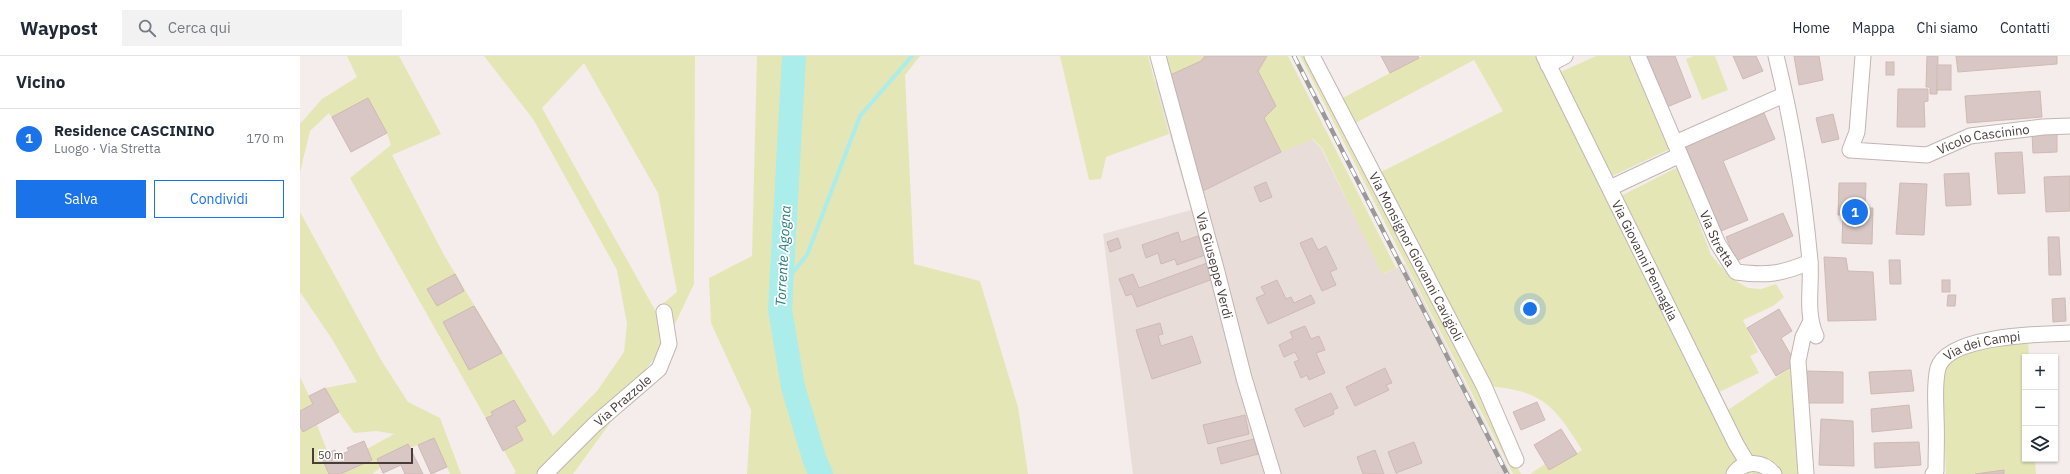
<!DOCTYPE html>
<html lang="it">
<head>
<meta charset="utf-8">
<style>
  :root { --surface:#fff; --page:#f2f2f3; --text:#1f2937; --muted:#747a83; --line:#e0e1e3; --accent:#1a73e8 }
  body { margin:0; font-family:"IBM Plex Sans",sans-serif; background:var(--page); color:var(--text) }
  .controls { position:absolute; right:12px; bottom:12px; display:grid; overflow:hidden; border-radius:0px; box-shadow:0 1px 3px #0004 }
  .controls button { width:36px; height:36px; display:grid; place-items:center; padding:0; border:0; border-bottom:1px solid var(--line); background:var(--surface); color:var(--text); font:20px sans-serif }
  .scale { position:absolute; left:12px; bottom:10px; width:101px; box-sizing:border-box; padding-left:4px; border:2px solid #483c39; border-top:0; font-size:11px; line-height:14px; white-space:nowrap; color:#483c39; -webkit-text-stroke:3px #fff; paint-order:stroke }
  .you { position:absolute; left:1230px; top:253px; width:14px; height:14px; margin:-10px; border:3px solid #fff; border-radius:50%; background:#1a73e8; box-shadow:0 0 0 6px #1a73e833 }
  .badge { display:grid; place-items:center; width:26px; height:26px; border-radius:50%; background:var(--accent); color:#fff; font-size:13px; font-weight:700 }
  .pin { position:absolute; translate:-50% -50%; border:2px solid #fff; box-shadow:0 1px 4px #0006 }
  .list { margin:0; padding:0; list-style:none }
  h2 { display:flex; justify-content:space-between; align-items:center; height:52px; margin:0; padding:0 16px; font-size:17px }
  h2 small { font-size:13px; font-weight:400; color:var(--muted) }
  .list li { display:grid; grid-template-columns:26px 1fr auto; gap:12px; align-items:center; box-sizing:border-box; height:60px; padding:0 16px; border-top:1px solid var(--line) }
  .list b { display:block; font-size:15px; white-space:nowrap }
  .list p { margin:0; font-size:13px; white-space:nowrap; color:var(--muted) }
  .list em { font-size:13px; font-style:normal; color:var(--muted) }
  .actions { display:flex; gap:8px; padding:12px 16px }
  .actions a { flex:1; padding:9px 0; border:1px solid var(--accent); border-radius:0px; text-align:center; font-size:14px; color:var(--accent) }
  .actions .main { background:var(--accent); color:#fff }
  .icon { flex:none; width:22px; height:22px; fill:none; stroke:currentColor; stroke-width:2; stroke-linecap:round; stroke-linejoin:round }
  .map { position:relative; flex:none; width:1770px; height:418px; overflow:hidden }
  header { display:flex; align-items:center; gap:24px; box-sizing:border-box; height:56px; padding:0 20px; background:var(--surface); border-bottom:1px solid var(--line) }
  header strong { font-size:19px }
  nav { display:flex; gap:22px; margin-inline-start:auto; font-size:14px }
  .search { width:280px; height:36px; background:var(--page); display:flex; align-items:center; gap:10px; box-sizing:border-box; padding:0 14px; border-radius:0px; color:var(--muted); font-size:15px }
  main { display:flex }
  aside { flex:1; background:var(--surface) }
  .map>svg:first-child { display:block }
  .residential { fill:#e8ddd9 }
  .green { fill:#e5e6b6; fill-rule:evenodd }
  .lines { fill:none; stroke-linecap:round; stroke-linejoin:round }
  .stream { stroke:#abedeb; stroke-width:4 }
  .river { stroke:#abedeb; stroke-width:24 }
  .building { fill:#d8c7c4; stroke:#d0b9b4 }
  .minor-casing { stroke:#c2b5b1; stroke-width:17 }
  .minor { stroke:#fff; stroke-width:15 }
  .rail-casing { stroke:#999; stroke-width:4.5 }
  .rail { stroke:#fff; stroke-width:3; stroke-dasharray:9; stroke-linecap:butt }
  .labels { text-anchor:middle; stroke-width:3.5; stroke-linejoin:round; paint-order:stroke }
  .street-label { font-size:13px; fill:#483c39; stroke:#fff }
  .water-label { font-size:14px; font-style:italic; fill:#2c7f7e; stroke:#fff }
</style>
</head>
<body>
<header>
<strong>Waypost</strong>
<div class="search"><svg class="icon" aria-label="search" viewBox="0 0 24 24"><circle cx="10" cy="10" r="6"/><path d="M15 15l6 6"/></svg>Cerca qui</div>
<nav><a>Home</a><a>Mappa</a><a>Chi siamo</a><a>Contatti</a></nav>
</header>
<main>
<aside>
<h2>Vicino<small></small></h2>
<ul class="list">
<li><span class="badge">1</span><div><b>Residence CASCININO</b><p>Luogo · Via Stretta</p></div><em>170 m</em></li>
</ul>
<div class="actions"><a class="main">Salva</a><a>Condividi</a></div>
</aside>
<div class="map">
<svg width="1770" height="418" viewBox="0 0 1770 418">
  <rect width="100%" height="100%" fill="#f4edeb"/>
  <path class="residential" d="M905 0H966L958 15 976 50 964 62 981 95 1012 83 1021 92 1083 218 1105 208 1211 418H833L803 178 891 154 855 26 901 5Z"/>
  <g class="green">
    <path d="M47 0H99L141 78 92 99 144 199 253 380 297 335 324 296 327 268 317 214 233 63 184 0H395L394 228 365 289 337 324 318 356 273 418H214L216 416 50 122 91 89 87 77 51 96 29 57 10 75 0 116V68L22 43 57 21ZM284 7 358 137 377 236 355 254 242 52Z"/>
    <path d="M457 0H620L605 19 614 208 680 225 718 351 728 418H447L451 354 411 267 409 222 452 200Z"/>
    <path d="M760 0H848L869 78 806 101 801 123 789 124Z"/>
    <path d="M864 0H905L901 5 868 20Z"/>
    <path d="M967 0H988L1096 212 1082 218 1022 92 1013 83 981 96 964 62 976 50 958 15Z"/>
    <path d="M1000 0H1004L1221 418H1213Z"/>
    <path d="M1122 0H1244L1254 19 1296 0H1330L1374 91 1306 123 1315 143 1378 111 1411 199 1431 222 1448 232 1461 233 1476 228 1484 241 1473 250 1443 264 1458 296 1450 300 1459 317 1413 339 1422 358 1496 308 1506 418H1230L1245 408 1249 414 1282 394C1253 347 1241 334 1184 330L1075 119 1203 55 1174 4 1050 70 1037 45Z"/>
    <path d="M1394 0H1415L1428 34 1402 44 1386 3Z"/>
    <path d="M0 117V156L81 304 108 346 140 362 161 418H150L134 382 110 392 108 388 77 403 81 411 72 418H40L72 404 67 393 94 378 76 375 54 377 39 356 25 332 57 326 32 283 0 236Z"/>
    <path d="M1728 284 1729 301H1725V403H1735L1736 418H1646L1642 325 1648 306 1662 297Z"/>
    <path d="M0 321 13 348 0 355Z"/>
    <path d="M17 369 28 397 21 401 29 418H0V370L3 376Z"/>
  </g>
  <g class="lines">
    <path class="stream" d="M481 231 507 199 560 60 612 0"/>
    <path class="river" d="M494 0 480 253 493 331 515 405 521 418"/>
  </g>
  <g class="building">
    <path d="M905 0H967L958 15 976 50 964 62 981 96 903 135 868 20 901 5Z"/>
    <path d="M1081 0H1118L1119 2 1090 17Z"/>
    <path d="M1346 0H1375L1391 41 1367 51Z"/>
    <path d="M1433 0H1456L1463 15 1443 23Z"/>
    <path d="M1494 0H1519L1523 24 1499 29Z"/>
    <path d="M1627 0H1638L1637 38H1630V31H1626Z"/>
    <path d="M1656 0H1757V8L1658 16Z"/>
    <rect x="1586" y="6" width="8" height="13"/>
    <rect x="1637" y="9" width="14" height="25"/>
    <path d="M1598 33H1628V45L1624 46 1625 71H1597Z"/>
    <path d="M1740 35 1742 61 1667 67 1665 40Z"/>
    <path d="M68 42 87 77 51 96 32 61Z"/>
    <path d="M1464 57 1475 83 1423 105 1448 164 1421 175 1385 90Z"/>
    <path d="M1533 58 1539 83 1522 87 1516 62Z"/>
    <path d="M1757 76V96L1733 97 1732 77Z"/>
    <path d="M1722 96 1725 137 1698 138 1695 97Z"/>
    <path d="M1669 117 1671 149 1646 150 1644 118Z"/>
    <path d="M1770 120V155L1746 156 1744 121Z"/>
    <path d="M966 126 972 141 960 146 954 131Z"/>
    <path d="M1539 127H1566L1565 152H1573L1572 188 1542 187 1543 159H1538Z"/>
    <path d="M1600 127 1627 128 1624 179 1596 178Z"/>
    <path d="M1483 157 1493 180 1436 205 1426 181Z"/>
    <path d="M878 176 881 186 898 180 905 199 877 209 875 203 861 208 858 197 846 202 842 189Z"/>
    <path d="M1748 181H1759L1761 219H1749Z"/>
    <path d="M818 182 821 192 810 196 807 186Z"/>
    <path d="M1012 182 1018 194 1026 190 1037 213 1030 216 1036 229 1022 235 1000 187Z"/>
    <path d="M1524 201 1546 202 1548 215 1573 216 1576 264 1528 265Z"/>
    <path d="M1589 204H1600L1601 228H1590Z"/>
    <path d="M907 207 913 223 837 251 832 238 826 240 819 223 833 218 839 232Z"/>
    <path d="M155 218 164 235 137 250 127 233Z"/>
    <path d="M977 224 986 243 991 241 994 247 1011 239 1015 247 968 268 956 242 965 238 961 231Z"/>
    <rect x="1642" y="224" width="8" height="12"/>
    <path d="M1648 239H1656L1655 250H1647Z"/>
    <path d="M1765 242 1766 265 1753 266 1752 243Z"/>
    <path d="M174 250 202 297 169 314 143 266Z"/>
    <path d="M1479 253 1492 275 1481 282 1496 308 1476 320 1447 272Z"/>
    <path d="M860 267 863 278 858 279 861 290 892 280 901 307 852 323 836 274Z"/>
    <path d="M1005 270 1011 283 1019 280 1025 294 1016 297 1025 317 1009 324 1007 319 1001 322 994 306 999 304 995 296 984 301 979 289 993 282 990 276Z"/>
    <path d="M1085 312 1092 327 1086 329 1089 334 1055 350 1046 331Z"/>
    <path d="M1611 314 1614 335 1571 338 1569 316Z"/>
    <path d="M1506 315 1543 316V347H1508Z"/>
    <path d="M25 332 39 356 3 376 0 370V355L13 348 9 340Z"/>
    <path d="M1031 337 1038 352 1033 354 1034 358 1004 371 995 353Z"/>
    <path d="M214 344 226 365 216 371 223 384 203 395 186 362 193 359 191 356Z"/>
    <path d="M1237 346 1245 364 1221 374 1213 356Z"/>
    <path d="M1609 349 1612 372 1572 376 1571 353Z"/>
    <path d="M945 359 949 378 908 388 903 369Z"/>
    <path d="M1521 363 1553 365 1554 410 1519 409Z"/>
    <path d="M1261 373 1277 398 1249 414 1234 389Z"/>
    <path d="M134 382 147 411 131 418 118 389Z"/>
    <path d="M954 383 958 398 921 408 917 392Z"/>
    <path d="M64 385 72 404 40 418H29L21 400 35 394 37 400 49 395 47 392Z"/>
    <path d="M1114 386 1122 407 1096 417 1088 396Z"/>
    <path d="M1619 386 1621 409 1575 412 1574 387Z"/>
    <path d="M108 388 123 418H105L101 409 83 417 77 403Z"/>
    <path d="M1075 394 1084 418H1063L1057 401Z"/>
    <path d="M1704 414V418H1675Z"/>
  </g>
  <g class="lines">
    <g class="minor-casing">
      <g id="minor">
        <path id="s1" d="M858 0 917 216 944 322 973 418"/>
        <path id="s2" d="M1012 0 1184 330 1216 404"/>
        <path id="s3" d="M1244 0 1436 388 1448 408"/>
        <path id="s4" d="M1338 0 1418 188 1436 216C1467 220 1481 218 1510 206"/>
        <path d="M1476 0C1492 65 1504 138 1510 205 1512 231 1505 256 1516 280"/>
        <path id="s5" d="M1563 0 1557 76 1550 94 1627 99 1670 80 1743 71 1770 70"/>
        <path d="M1248 9 1265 0"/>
        <path d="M1375 87 1484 39"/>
        <path d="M1310 132 1380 99"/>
        <path id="s6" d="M245 418 295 368 359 313 369 288 364 256"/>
        <path d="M1434 418C1444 403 1463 405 1474 418"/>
        <path d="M1506 418 1498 305 1503 281 1510 267"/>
        <path id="s7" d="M1633 418 1636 415C1636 397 1637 379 1636 361 1636 345 1634 328 1638 312 1648 279 1741 278 1770 277"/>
      </g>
    </g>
    <use href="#minor" class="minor"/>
    <g class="rail-casing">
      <path id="rail" d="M994 0 1207 418"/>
    </g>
    <use href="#rail" class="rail"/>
  </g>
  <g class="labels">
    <g class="street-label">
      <text dy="5" stroke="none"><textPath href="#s5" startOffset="232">Vicolo Cascinino</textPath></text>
      <text dy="5" stroke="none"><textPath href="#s4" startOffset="199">Via Stretta</textPath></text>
      <text dy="5" stroke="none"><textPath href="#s2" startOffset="226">Via Monsignor Giovanni Cavigioli</textPath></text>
      <text dy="5" stroke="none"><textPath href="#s3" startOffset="228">Via Giovanni Pennaglia</textPath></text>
      <text dy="5" stroke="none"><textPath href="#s1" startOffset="217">Via Giuseppe Verdi</textPath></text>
      <text dy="5" stroke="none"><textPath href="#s7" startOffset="160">Via dei Campi</textPath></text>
      <text dy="5" stroke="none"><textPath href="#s6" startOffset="107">Via Prazzole</textPath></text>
    </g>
    <g class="water-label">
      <text transform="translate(483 200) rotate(-87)" y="5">Torrente Agogna</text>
    </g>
  </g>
</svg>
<div class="controls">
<button>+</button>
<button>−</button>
<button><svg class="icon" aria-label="layers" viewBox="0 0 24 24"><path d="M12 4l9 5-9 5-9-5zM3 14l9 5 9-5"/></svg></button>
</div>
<div class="scale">50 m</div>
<div class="you"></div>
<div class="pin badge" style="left:1555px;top:156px">1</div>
</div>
</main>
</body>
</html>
